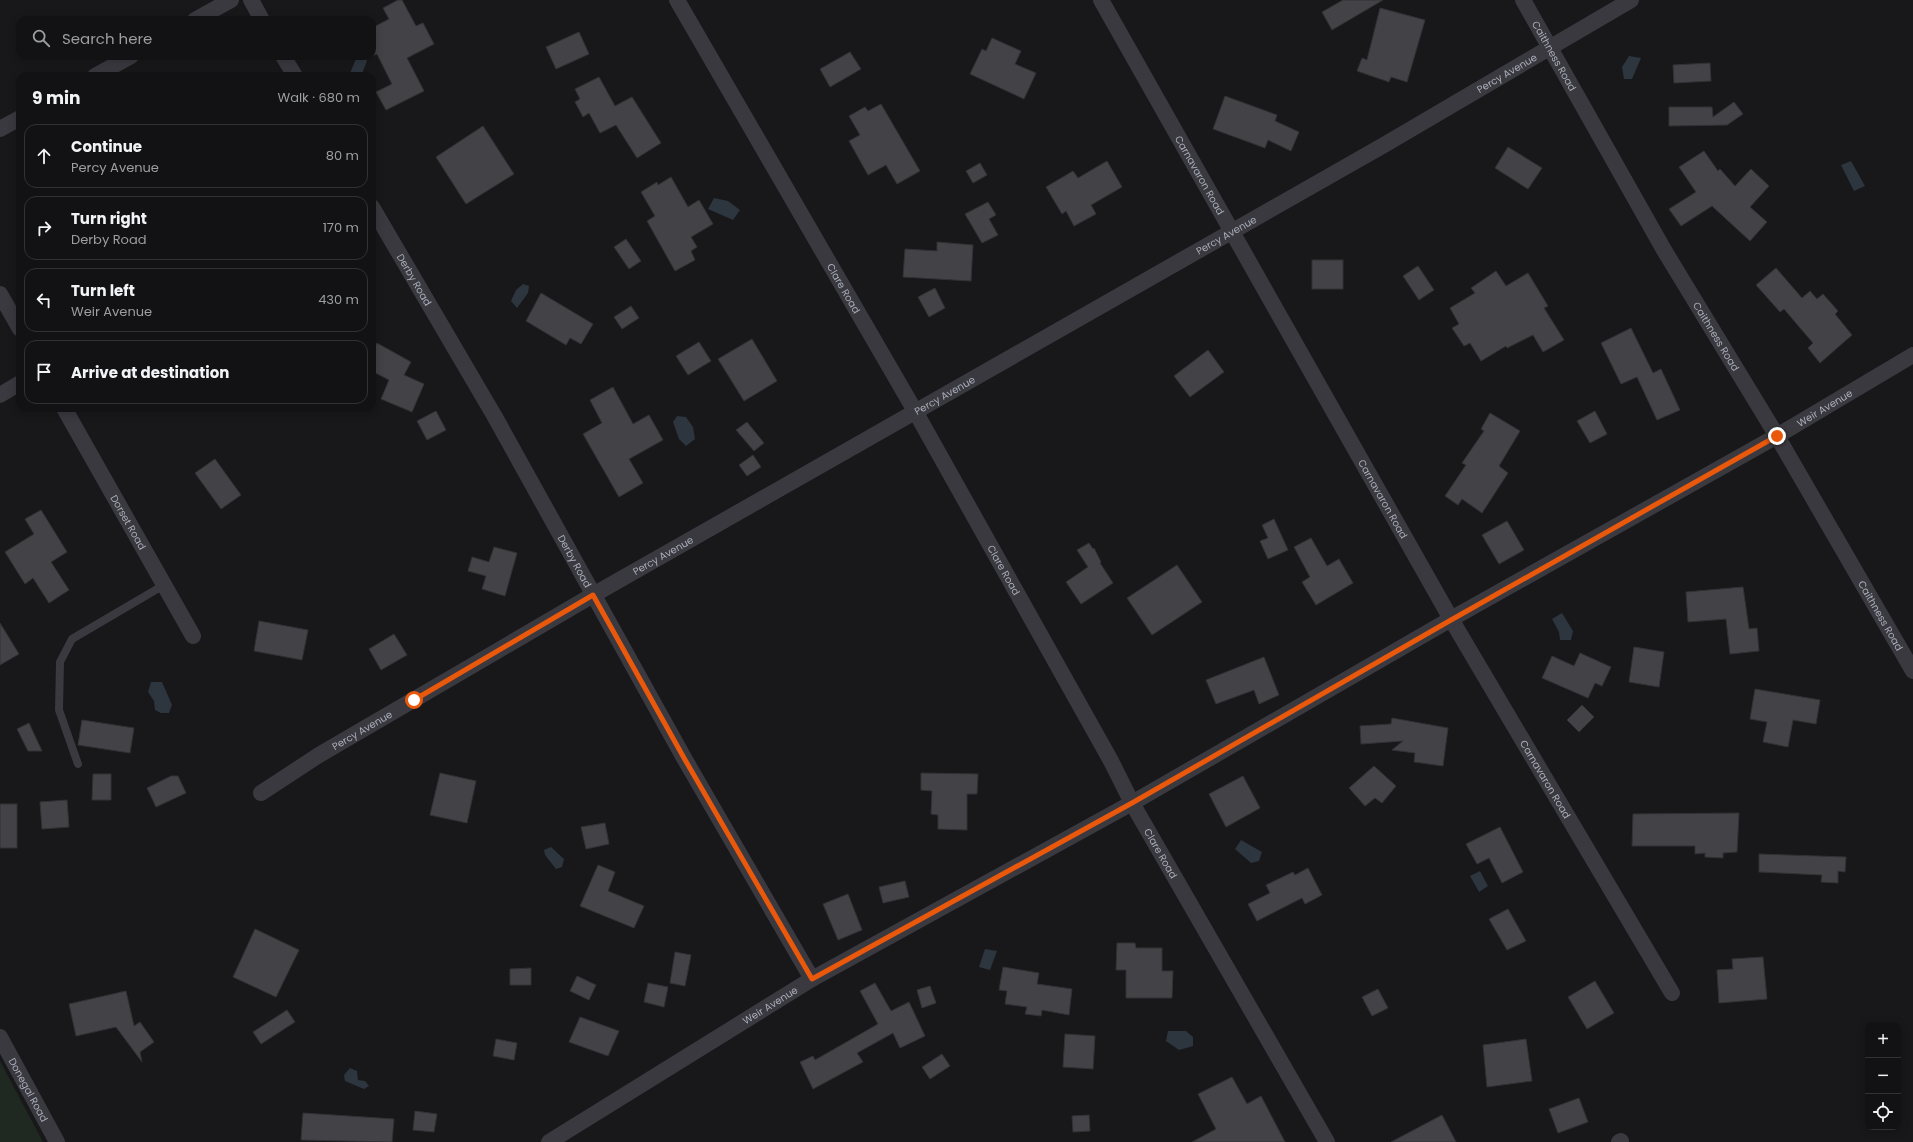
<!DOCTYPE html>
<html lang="en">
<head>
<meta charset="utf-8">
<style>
  :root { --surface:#121214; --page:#1f2022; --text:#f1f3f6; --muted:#9c9ea0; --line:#313234 }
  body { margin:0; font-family:Poppins,sans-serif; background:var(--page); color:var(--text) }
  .controls { position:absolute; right:12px; bottom:12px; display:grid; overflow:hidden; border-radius:8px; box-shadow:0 2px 10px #0003 }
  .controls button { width:36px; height:36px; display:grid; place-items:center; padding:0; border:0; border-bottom:1px solid var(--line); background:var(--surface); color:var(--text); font:20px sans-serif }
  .stop { position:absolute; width:12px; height:12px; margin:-9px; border:3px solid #ea580c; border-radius:50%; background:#fff }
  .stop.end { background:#ea580c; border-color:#fff; box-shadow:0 1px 4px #0008 }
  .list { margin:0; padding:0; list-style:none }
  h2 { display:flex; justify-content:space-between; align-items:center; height:52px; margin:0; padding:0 16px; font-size:17px }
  h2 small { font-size:13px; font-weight:400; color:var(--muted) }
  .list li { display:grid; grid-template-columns:26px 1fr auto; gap:12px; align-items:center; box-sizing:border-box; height:64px; margin:0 8px 8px; padding:0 8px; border:1px solid var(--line); border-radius:12px }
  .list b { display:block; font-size:15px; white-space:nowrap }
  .list p { margin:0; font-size:13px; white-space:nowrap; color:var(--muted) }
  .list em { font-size:13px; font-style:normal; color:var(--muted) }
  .icon { flex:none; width:22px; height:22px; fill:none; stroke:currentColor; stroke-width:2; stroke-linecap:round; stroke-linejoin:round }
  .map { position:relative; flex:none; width:1913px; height:1142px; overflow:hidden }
  .search { position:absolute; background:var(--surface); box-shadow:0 2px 10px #0003; left:16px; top:16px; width:360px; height:44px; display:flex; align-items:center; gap:10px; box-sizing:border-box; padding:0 14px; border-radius:12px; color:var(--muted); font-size:15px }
  .panel { position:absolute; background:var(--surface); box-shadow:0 2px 10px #0003; left:16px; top:72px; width:360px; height:340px; border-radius:12px }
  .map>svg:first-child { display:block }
  .green { fill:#1f2821 }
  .water { fill:#2d353e }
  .building { fill:#424247; stroke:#323236 }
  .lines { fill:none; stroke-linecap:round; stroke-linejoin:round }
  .lane { stroke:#39393f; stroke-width:8 }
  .street { stroke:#39393f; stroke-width:16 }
  .route { stroke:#ea580c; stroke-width:5 }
  .labels { text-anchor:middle; stroke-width:3; stroke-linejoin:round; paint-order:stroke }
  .street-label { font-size:10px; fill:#aaadb9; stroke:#131315 }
</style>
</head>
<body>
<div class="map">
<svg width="1913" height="1142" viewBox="0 0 1913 1142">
  <rect width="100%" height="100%" fill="#18181a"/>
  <path class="green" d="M0 1061 43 1142H0Z"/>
  <g class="water">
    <path d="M357 56H365L367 61 361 76H349Z"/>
    <path d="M1629 56 1641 58 1632 79H1624L1622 67Z"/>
    <path d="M1851 161 1865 186 1854 191 1841 165Z"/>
    <path d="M714 198 728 201 740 210 733 220 708 209Z"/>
    <path d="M523 284 529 286 528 293 517 308 511 301 516 290Z"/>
    <path d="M677 416 686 417 693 427 695 439 686 446 679 439 673 422Z"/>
    <path d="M1562 613 1573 631 1571 640H1560L1559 632 1552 619Z"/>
    <path d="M151 682H162L172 705 169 713H161L155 710 154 701 148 692Z"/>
    <path d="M1241 840 1262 852 1259 861 1251 863 1235 849Z"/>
    <path d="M551 847 564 859 562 867 556 869 545 855 544 850Z"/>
    <path d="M1480 871 1488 886 1479 892 1470 876Z"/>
    <path d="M985 949 997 951 990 970 979 967Z"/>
    <path d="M1168 1031H1186L1193 1037V1046L1179 1050 1166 1041Z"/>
    <path d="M350 1068 357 1071 358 1080 365 1081 369 1086 364 1089 345 1081 344 1075Z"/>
  </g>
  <g class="building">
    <path d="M398 0H402L416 26 423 23 434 44 407 58 424 91 386 110 376 92 392 84 377 54 372 56V28L389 19 383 8Z"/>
    <path d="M1343 0H1383L1332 30 1322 12Z"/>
    <path d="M1380 8 1425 20 1407 82 1391 77 1389 82 1357 71 1362 58 1367 60Z"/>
    <path d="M579 32 589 54 556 69 546 47Z"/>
    <path d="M992 38 1021 51 1015 64 1036 73 1024 99 970 74 982 49 986 51Z"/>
    <path d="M850 52 861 69 830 87 820 69Z"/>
    <path d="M1710 63 1711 81 1674 83 1673 65Z"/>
    <path d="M599 77 615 106 632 97 661 143 637 158 616 125 600 133 589 113 583 117 575 102 580 99 575 89Z"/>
    <path d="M1225 96 1277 115 1275 121 1299 132 1291 151 1268 140 1265 148 1213 129Z"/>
    <path d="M1734 102 1743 114 1727 125 1669 126V107H1712L1713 117Z"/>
    <path d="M881 104 920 171 897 184 886 165 868 175 849 141 860 135 849 116 865 107 868 111Z"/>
    <path d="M483 126 514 174 466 204 436 157Z"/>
    <path d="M1508 147 1542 168 1528 189 1495 168Z"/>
    <path d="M1704 151 1718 171 1720 169 1735 186 1751 169 1769 186 1750 207 1767 222 1750 241 1712 206 1681 226 1669 209 1696 192 1679 167Z"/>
    <path d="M1107 161 1122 187 1091 205 1096 214 1074 226 1066 211 1062 214 1046 187 1073 171 1078 178Z"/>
    <path d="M980 163 987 175 973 183 966 171Z"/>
    <path d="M671 177 688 207 699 200 713 224 691 237 697 247 691 251 695 260 675 271 647 221 655 216 641 192 657 182 658 185Z"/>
    <path d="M988 202 996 215 989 219 998 235 982 243 965 214Z"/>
    <path d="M626 239 641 261 629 269 614 247Z"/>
    <path d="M937 242 973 245 971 281 903 277 905 249 937 251Z"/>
    <rect x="1312" y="260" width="31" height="29"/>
    <path d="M1418 266 1434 290 1419 300 1403 276Z"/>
    <path d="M1776 268 1802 298 1810 291 1817 299 1823 294 1838 311 1835 314 1852 335 1820 363 1808 348 1813 343 1784 309 1780 312 1756 285Z"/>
    <path d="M1496 271 1506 286 1528 273 1548 306 1544 308 1564 340 1543 352 1533 335 1507 348 1506 346 1481 361 1470 343 1464 346 1452 328 1459 324 1450 308 1475 293 1471 288Z"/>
    <path d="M935 288 945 308 929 317 918 297Z"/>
    <path d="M541 293 593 324 581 344 570 338 566 345 526 321Z"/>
    <path d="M631 306 639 318 622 329 614 317Z"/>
    <path d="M1631 328 1653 373 1661 369 1680 410 1657 420 1637 377 1621 384 1601 343Z"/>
    <path d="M752 339 777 381 744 401 718 359Z"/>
    <path d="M699 342 711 361 688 375 676 356Z"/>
    <path d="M377 343 411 362 404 375 424 384 412 412 381 399 389 380 372 371V351Z"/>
    <path d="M1208 350 1224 372 1190 397 1174 376Z"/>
    <path d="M613 387 633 424 649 415 663 440 629 459 643 483 619 497 583 434 602 423 590 400Z"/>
    <path d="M436 411 446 430 427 440 417 421Z"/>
    <path d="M1595 411 1607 434 1590 443 1577 421Z"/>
    <path d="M1490 413 1520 431 1499 466 1508 473 1482 513 1462 499 1458 505 1445 496 1466 465 1462 463 1484 431 1481 429Z"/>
    <path d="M747 422 764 443 754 451 736 430Z"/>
    <path d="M753 455 761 467 747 476 739 465Z"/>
    <path d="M215 459 241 495 221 509 195 473Z"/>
    <path d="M41 510 67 552 51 562 69 590 49 603 33 578 25 584 5 552 34 534 25 519Z"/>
    <path d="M1274 519 1288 550 1268 559 1260 541 1268 538 1262 525Z"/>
    <path d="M1507 521 1524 550 1499 564 1482 535Z"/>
    <path d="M1311 538 1327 566 1339 559 1353 583 1316 605 1302 582 1310 577 1294 547Z"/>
    <path d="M1089 543 1093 549 1094 548 1101 562 1100 563 1113 583 1081 604 1066 582 1088 567 1077 550Z"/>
    <path d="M494 547 517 553 505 596 482 589 486 576 468 571 472 557 489 562Z"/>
    <path d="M1177 565 1202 602 1152 635 1127 598Z"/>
    <path d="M1743 587 1749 629 1757 628 1759 651 1730 654 1726 619 1688 622 1686 592Z"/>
    <path d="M259 621 308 630 302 660 254 651Z"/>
    <path d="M0 623 19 654 0 665Z"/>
    <path d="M394 634 407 655 381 670 369 649Z"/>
    <path d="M1634 647 1664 652 1659 687 1629 682Z"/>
    <path d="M1580 653 1611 667 1602 686 1595 683 1588 698 1542 678 1552 656 1574 666Z"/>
    <path d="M1264 657 1279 695 1259 704 1254 690 1216 704 1206 680Z"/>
    <path d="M1755 689 1820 700 1816 724 1793 720 1788 747 1763 742 1767 722 1750 719Z"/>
    <path d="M1582 705 1594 717 1579 732 1567 720Z"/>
    <path d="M1392 718 1448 728 1443 766 1414 762 1415 753 1392 750 1403 741 1361 744 1360 726 1391 724Z"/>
    <path d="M82 720 134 728 130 753 78 745Z"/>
    <path d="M29 723 42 751H28L17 729Z"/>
    <path d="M1374 766 1396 786 1382 803 1375 798 1365 806 1349 788Z"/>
    <path d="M440 773 476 781 467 823 430 815Z"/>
    <path d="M921 773 978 774 977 794H967V830L938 829V815L931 814 932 791 921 790Z"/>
    <path d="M93 774H111V800H92Z"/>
    <path d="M171 776H178L186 793 156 807 147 788Z"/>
    <path d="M1243 776 1260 808 1226 827 1209 794Z"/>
    <path d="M67 800 69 827 42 829 40 802Z"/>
    <rect x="0" y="804" width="17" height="44"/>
    <path d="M1739 813 1737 852 1723 853V858L1705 857V853L1695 854V846H1632L1633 814Z"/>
    <path d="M605 823 609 844 586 849 581 827Z"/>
    <path d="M1500 827 1523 872 1502 883 1489 858 1477 864 1466 844Z"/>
    <path d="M1759 854 1846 857 1845 872 1838 871V883L1821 882 1822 875 1759 872Z"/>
    <path d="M598 865 615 872 608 891 644 906 634 928 580 906Z"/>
    <path d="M1308 868 1322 895 1305 904 1302 898 1257 921 1248 904 1270 893 1266 885 1293 872 1295 875Z"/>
    <path d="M905 881 909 897 883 903 879 887Z"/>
    <path d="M848 894 862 930 838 940 823 904Z"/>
    <path d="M1508 909 1526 941 1507 950 1489 919Z"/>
    <path d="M255 929 299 950 276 997 233 977Z"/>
    <path d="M1117 943H1135L1136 948H1162V971H1173L1172 998H1126V970H1116Z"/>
    <path d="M675 952 691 955 685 986 670 983Z"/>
    <path d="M1763 957 1767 999 1719 1003 1717 970 1733 969 1732 959Z"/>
    <path d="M1003 967 1039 973 1037 984 1072 989 1069 1015 1042 1010 1041 1016 1025 1014 1027 1007 1005 1004 1007 991 999 990Z"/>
    <path d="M531 968V985H510V969Z"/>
    <path d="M577 976 596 985 589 1000 570 991Z"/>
    <path d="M1595 981 1614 1013 1587 1029 1568 997Z"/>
    <path d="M648 983 668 987 664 1007 644 1002Z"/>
    <path d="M875 983 891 1011 909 1002 925 1036 900 1048 893 1033 857 1053 863 1062 813 1089 800 1062 813 1056 815 1060 878 1024 860 991Z"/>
    <path d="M930 986 936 1003 922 1008 917 990Z"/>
    <path d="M1378 989 1388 1008 1372 1016 1362 997Z"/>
    <path d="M126 991 134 1026 140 1022 154 1042 140 1052 142 1062 116 1027 76 1036 69 1004Z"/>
    <path d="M287 1010 295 1022 261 1044 253 1032Z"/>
    <path d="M580 1017 619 1031 608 1056 569 1042Z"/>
    <path d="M1065 1034 1095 1036 1093 1069 1063 1067Z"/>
    <path d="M496 1039 517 1043 514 1060 493 1056Z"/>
    <path d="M1526 1039 1532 1081 1487 1087 1483 1045Z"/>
    <path d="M942 1054 950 1066 930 1079 922 1067Z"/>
    <path d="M1232 1077 1247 1104 1261 1096 1285 1142H1192L1216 1129 1198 1094Z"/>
    <path d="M1579 1098 1588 1122 1558 1133 1549 1109Z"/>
    <path d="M415 1111 437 1114 434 1132 413 1130Z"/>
    <path d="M303 1113 394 1119 392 1142 301 1140Z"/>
    <path d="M1089 1115 1090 1131 1073 1132 1072 1116Z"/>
    <path d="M1442 1115 1456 1142H1391Z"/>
  </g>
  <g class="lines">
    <path class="lane" d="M78 764 59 710 60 662 72 639 164 585"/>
    <g class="street">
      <path d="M251 0 262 20"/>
      <path id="s1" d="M677 0 915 411 1111 761 1132 803 1327 1142"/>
      <path id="s2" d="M1101 0 1451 619 1672 993"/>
      <path id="s3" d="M1523 0 1664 250 1777 436 1913 671"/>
      <path d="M195 20 231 0"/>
      <path d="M283 56 295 76"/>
      <path d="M95 76 131 56"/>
      <path d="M0 129 20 118"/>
      <path id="s4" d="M372 207 495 417 684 758 812 979"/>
      <path d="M0 294 20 329"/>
      <path d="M0 395 20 383"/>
      <path id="s5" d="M64 408 193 636"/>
      <path id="s6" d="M261 793 319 755 593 595 1384 145 1631 0"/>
      <path id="s7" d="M0 1037 57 1142"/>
      <path id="s8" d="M549 1142 812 979 1132 803 1451 619 1777 436 1913 355"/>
      <path d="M1619 1142 1621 1141"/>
    </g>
  </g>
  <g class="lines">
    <path class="route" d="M414 700 593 595 684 758 812 979 1132 803 1451 620 1777 436"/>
  </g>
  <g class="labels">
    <g class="street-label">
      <text dy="4" stroke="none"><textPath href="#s3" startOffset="64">Caithness Road</textPath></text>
      <text dy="4" stroke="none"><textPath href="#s6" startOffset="1439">Percy Avenue</textPath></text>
      <text dy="4" stroke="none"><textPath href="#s2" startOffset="201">Carnavaron Road</textPath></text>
      <text dy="4" stroke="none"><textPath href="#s6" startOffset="1115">Percy Avenue</textPath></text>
      <text dy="4" stroke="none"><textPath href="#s4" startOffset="84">Derby Road</textPath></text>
      <text dy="4" stroke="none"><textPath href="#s1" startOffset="333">Clare Road</textPath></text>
      <text dy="4" stroke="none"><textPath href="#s3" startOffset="388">Caithness Road</textPath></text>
      <text dy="4" stroke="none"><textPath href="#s6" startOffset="791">Percy Avenue</textPath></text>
      <text dy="4" stroke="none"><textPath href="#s8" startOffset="1472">Weir Avenue</textPath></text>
      <text dy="4" stroke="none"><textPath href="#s2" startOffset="573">Carnavaron Road</textPath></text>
      <text dy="4" stroke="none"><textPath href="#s5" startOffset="131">Dorset Road</textPath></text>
      <text dy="4" stroke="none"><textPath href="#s6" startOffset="467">Percy Avenue</textPath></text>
      <text dy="4" stroke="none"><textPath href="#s4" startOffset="408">Derby Road</textPath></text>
      <text dy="4" stroke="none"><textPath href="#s1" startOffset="657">Clare Road</textPath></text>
      <text dy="4" stroke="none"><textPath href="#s3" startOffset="712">Caithness Road</textPath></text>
      <text dy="4" stroke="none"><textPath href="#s6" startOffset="119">Percy Avenue</textPath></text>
      <text dy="4" stroke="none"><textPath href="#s2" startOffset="897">Carnavaron Road</textPath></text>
      <text dy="4" stroke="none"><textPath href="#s1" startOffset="981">Clare Road</textPath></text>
      <text dy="4" stroke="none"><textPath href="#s8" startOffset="260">Weir Avenue</textPath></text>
      <text dy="4" stroke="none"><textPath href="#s7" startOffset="60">Donegal Road</textPath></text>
    </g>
  </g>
</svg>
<div class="controls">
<button>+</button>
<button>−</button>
<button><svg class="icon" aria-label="locate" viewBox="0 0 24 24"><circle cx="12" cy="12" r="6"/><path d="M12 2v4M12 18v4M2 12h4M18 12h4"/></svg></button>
</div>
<div class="stop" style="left:414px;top:700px"></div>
<div class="stop end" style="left:1777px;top:436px"></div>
<div class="search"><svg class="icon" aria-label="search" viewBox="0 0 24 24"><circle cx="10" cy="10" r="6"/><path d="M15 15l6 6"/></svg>Search here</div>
<section class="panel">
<h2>9 min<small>Walk · 680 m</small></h2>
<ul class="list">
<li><svg class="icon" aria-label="ahead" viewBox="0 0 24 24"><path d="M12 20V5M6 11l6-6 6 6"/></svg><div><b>Continue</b><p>Percy Avenue</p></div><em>80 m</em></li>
<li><svg class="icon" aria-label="right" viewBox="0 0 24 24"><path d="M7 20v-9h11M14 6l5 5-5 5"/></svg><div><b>Turn right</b><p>Derby Road</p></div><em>170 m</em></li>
<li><svg class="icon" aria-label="left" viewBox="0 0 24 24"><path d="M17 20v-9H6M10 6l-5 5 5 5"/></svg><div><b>Turn left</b><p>Weir Avenue</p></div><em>430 m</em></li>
<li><svg class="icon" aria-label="arrive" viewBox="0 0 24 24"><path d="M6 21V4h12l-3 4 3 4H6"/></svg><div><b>Arrive at destination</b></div></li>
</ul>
</section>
</div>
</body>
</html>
